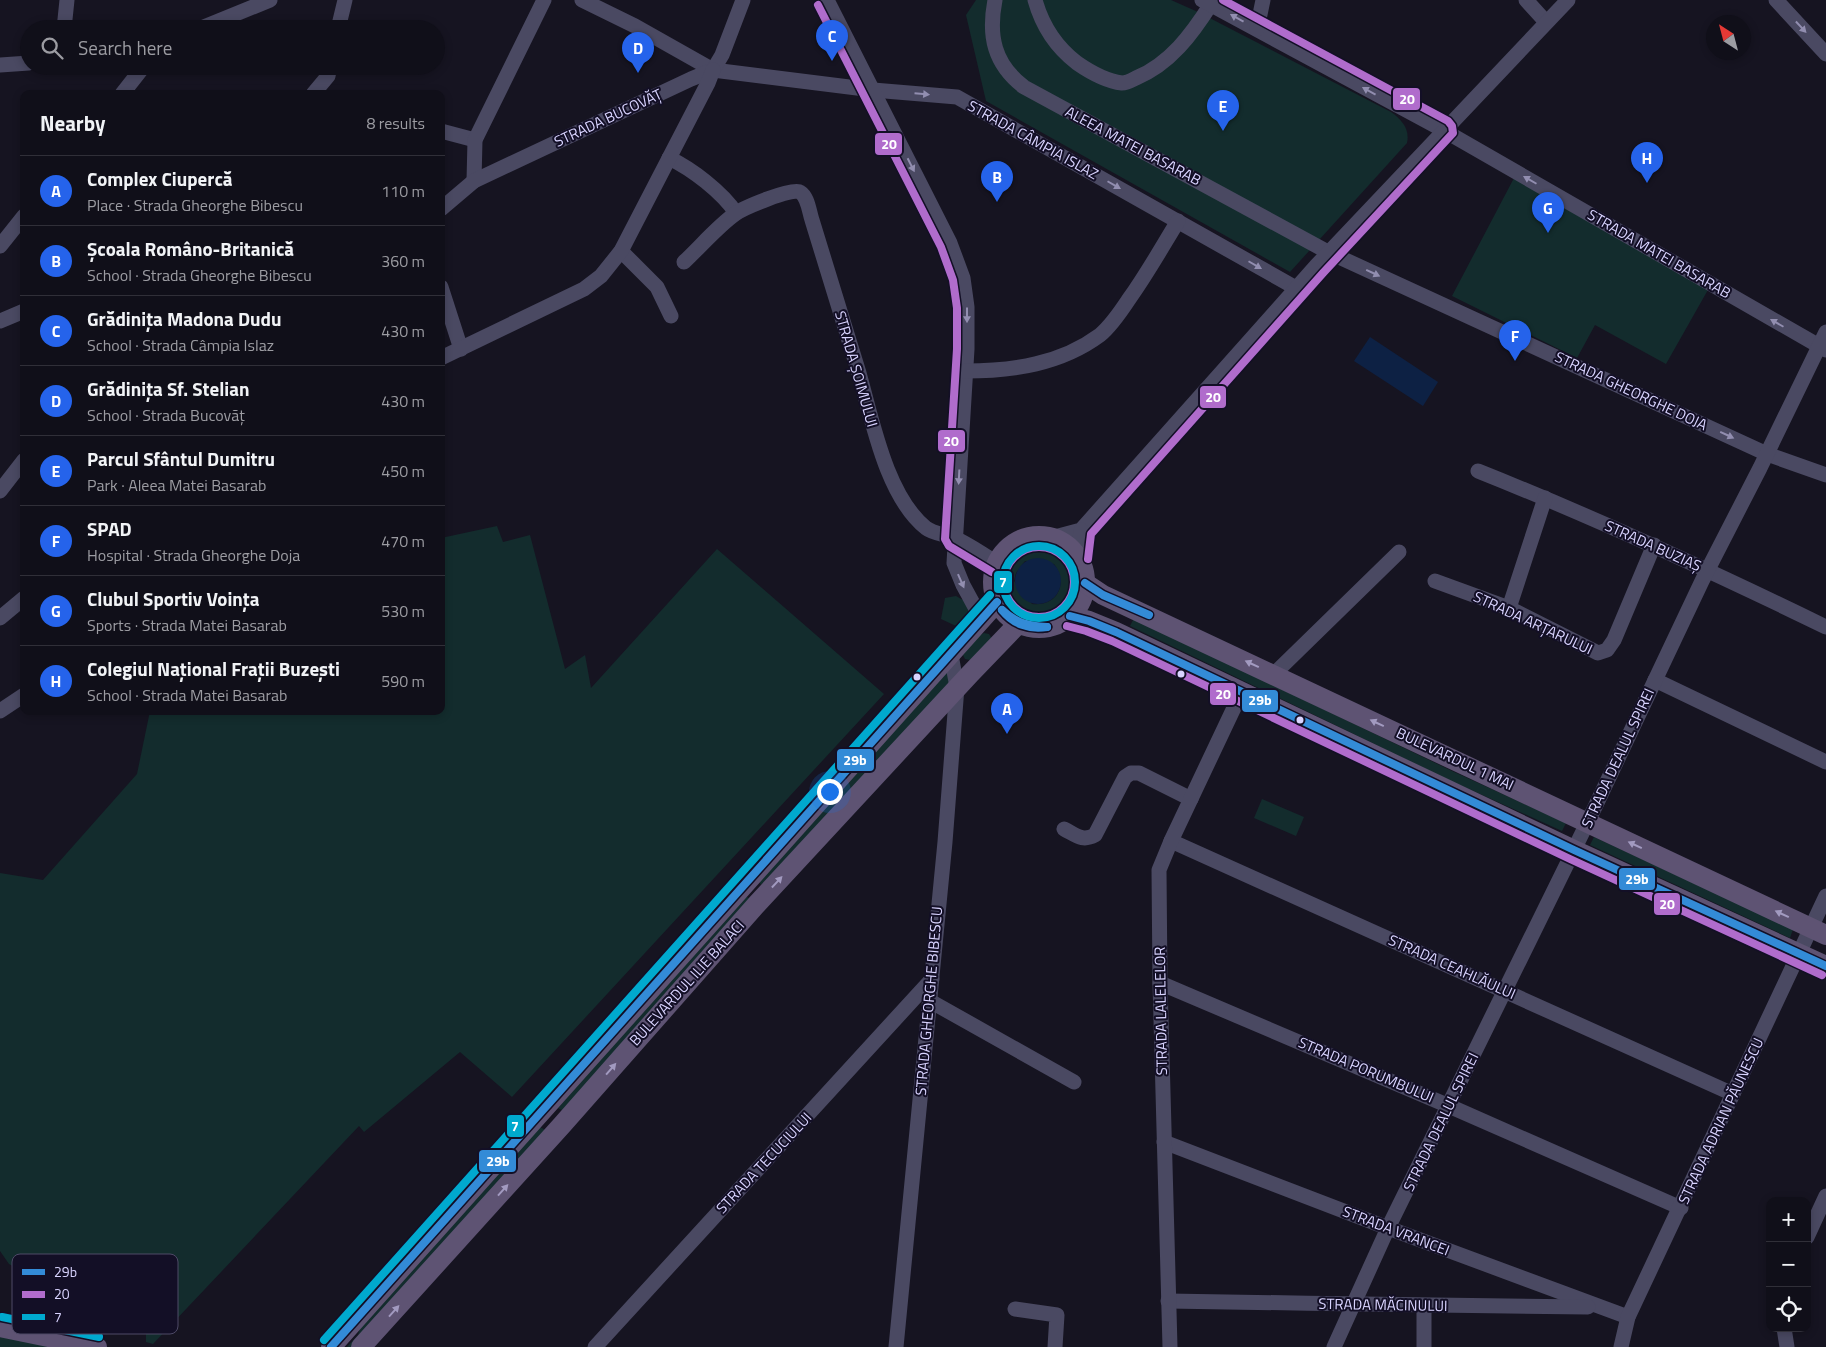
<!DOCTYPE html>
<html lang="en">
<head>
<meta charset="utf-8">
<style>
  :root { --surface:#100f19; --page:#191822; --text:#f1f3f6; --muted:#9c9ca2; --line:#302f38; --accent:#2563eb }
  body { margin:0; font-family:"Titillium Web",sans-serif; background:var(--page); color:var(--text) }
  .controls { position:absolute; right:15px; bottom:15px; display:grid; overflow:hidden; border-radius:10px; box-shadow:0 2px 8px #0003 }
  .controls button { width:45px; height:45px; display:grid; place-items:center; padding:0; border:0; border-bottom:1px solid var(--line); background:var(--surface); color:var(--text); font:25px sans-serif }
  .compass { position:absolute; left:1706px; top:15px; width:45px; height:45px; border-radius:50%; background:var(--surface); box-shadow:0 2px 8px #0003; rotate:324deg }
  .you { position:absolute; left:829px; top:791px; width:18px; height:18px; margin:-12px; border:4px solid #fff; border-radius:50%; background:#1a73e8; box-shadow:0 0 0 8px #1a73e833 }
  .badge { display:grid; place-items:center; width:32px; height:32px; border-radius:50%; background:var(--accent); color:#fff; font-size:16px; font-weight:700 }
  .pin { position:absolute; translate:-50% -41px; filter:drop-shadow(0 1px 2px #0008) }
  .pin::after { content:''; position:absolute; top:26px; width:18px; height:15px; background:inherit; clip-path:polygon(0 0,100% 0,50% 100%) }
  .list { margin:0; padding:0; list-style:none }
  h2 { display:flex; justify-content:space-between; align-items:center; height:65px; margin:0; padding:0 20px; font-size:21px }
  h2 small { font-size:16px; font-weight:400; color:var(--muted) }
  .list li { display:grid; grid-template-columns:32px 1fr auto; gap:15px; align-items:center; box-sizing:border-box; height:70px; padding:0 20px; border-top:1px solid var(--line) }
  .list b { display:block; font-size:19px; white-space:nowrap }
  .list p { margin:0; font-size:16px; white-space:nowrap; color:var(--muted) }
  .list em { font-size:16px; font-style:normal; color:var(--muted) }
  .icon { flex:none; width:28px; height:28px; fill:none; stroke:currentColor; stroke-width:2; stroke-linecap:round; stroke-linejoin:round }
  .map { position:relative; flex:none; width:1826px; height:1347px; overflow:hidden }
  .search { position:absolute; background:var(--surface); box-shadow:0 2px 8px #0003; left:20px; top:20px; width:425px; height:55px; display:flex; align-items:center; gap:12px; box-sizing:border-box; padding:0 18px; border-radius:28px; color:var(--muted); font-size:19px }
  .panel { position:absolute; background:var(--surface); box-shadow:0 2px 8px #0003; left:20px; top:90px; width:425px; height:625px; border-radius:10px }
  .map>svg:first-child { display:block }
  .green { fill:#132c2d; fill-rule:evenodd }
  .water { fill:#0d2144 }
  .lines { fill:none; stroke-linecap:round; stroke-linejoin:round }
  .minor { stroke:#4a4962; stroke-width:15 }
  .major { stroke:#5e5373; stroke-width:20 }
  .bus-1-casing { stroke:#130f26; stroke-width:11 }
  .bus-2-casing { stroke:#130f26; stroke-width:11 }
  .bus-3-casing { stroke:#130f26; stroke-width:11 }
  .bus-1 { stroke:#338bd7; stroke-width:8 }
  .bus-2 { stroke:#b06ccc; stroke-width:8 }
  .bus-3 { stroke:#00a9ce; stroke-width:8 }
  .oneway { fill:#928eb0 }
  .oneway2 { fill:#a29ac0 }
  .bus-dot { fill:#d9d4ff; stroke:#130f26; stroke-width:2 }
  .labels { text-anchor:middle; stroke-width:4; stroke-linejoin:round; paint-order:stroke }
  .street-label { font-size:15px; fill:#d9d4ff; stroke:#130f26 }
  .key { fill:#130f26; stroke:#4e4a67; stroke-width:1 }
  .key-label { font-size:14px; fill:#d9d4ff }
  .line-badge { stroke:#130f26; stroke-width:2 }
  .badge-label { font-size:14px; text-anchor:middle; font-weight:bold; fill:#fff }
</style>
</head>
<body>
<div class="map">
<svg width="1826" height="1347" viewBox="0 0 1826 1347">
  <rect width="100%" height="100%" fill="#161421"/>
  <g class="green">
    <path d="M976 0H1171L1198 12 1391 112C1402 120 1410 129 1407 143L1290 272 986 101 966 15Z"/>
    <path d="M1514 178 1709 288 1666 364 1595 325 1577 358 1452 296Z"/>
    <path d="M497 526 503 542 530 535 565 669 585 655 591 688 717 549 884 694 512 1097 460 1052 364 1132 359 1126 153 1344 146 1342V1324L46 1285 9 1264 0 1251V873L43 880 137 774 150 711H441V538Z"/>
    <path d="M1039 545C1100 556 1073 632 1026 615 1019 613 1012 609 1008 602 991 574 1009 549 1039 545ZM1025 561 1054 564C1069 584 1057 607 1032 604L1014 581 1016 573Z"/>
    <path d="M956 596 963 600 970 609C968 619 964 622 956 626L941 619 945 598Z"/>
    <path d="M1134 618 1452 771 1566 823 1562 831 1449 780 1130 626Z"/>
    <path d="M984 633 989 634 992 639 970 660 965 659 963 655 977 637Z"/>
    <path d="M945 673H951L952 682 761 885 759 881Z"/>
    <path d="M1262 799 1304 817 1296 836 1254 818Z"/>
    <path d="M1594 837 1793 929 1790 938 1590 845Z"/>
    <path d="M747 897 752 900 565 1112 558 1108 742 899Z"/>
    <path d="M540 1127 545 1130 355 1347H347L358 1335 361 1324Z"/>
    <path d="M0 1334 65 1347H0Z"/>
  </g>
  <g class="water">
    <path d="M1370 337 1438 382 1423 406 1354 361Z"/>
    <circle cx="1038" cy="581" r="23"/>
  </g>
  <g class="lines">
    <g class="minor">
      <path d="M582 0 635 26 713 70 873 90 957 97 1296 288"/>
      <path d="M827 0 950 243 963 278 967 307V349L954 563 963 585 982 620"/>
      <path d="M995 0C988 36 994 64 1024 87L1328 252 1767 454 1826 475"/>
      <path d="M1035 0C1042 25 1056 47 1077 63 1090 72 1105 81 1122 83 1127 83 1132 80 1136 78 1170 64 1192 34 1211 4"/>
      <path d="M1202 0 1443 130 1826 350"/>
      <path d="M1526 0 1546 22"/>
      <path d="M1776 0 1826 54"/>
      <path d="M64 29 67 0"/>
      <path d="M199 29 270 0"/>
      <path d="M338 29 345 0"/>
      <path d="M1257 29 1263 0"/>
      <path d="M0 65 29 63"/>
      <path d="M122 94 144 66"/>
      <path d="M313 94 328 76 330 66"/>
      <path d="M441 131 475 140"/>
      <path d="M669 158C692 169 722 192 736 213"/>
      <path d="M474 181 475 140 544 0"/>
      <path d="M441 209 474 181 691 79 713 70 722 55 743 0"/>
      <path d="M0 246 24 216"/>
      <path d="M621 251 657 287 671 316"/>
      <path d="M684 262C700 247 718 226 735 214 743 208 793 187 800 192 808 197 809 211 812 220 828 271 843 322 859 373 872 419 886 496 926 528 934 534 945 534 954 538 969 544 983 555 997 563"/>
      <path d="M441 287 461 349"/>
      <path d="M0 321 24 311"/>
      <path d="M441 358 584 289 601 276 621 251 708 83 713 70"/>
      <path d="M965 371C1013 371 1061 364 1100 335 1112 325 1121 311 1129 299 1147 274 1162 247 1178 221"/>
      <path d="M1478 471C1596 518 1711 571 1826 627"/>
      <path d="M0 491 24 460"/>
      <path d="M1051 538 1081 530 1316 266 1568 0"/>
      <path d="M1078 558 1081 530"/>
      <path d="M1435 581 1509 608 1598 653 1607 650 1614 640 1654 545"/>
      <path d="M1509 608 1545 498"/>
      <path d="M0 618 24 598"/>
      <path d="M1274 674 1399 552"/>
      <path d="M1655 680 1826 762"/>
      <path d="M0 711 24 695"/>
      <path d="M1064 829C1076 835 1082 842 1095 835L1125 777 1131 773H1139L1191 799"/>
      <path d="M1171 841 1733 1094"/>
      <path d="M1160 983 1449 1106 1681 1208"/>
      <path d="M930 1001 1074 1082"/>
      <path d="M1164 1142 1388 1228 1628 1317"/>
      <path d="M1807 1237 1826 1196"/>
      <path d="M1168 1301C1308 1303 1448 1306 1588 1307"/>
      <path d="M1424 1306V1347"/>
      <path d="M1015 1309 1057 1315 1055 1347"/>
      <path d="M1784 1328 1787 1347"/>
      <path d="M595 1347 932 979"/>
      <path d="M896 1347 945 842 957 687 951 655"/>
      <path d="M1170 1347 1160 983 1159 870 1171 841 1241 693"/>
      <path d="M1334 1347 1388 1228 1595 807 1702 581 1760 468 1826 332"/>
      <path d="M1621 1347 1628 1317 1826 896"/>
    </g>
    <g class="major">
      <circle cx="1039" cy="582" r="46"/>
      <path d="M1085 583 1103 595 1826 935"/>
      <path d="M1070 616 1089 621 1116 632 1574 850 1826 966"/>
      <path d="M0 1327 97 1347"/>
      <path d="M331 1347 997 602"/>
      <path d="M361 1347 562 1125 756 905 970 674 1018 624"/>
    </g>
    <g class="bus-1-casing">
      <g id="bus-1">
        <path d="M1085 583 1103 595 1149 615"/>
        <path d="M1002 610C1016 623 1028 626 1047 627"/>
        <path d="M1002 610C1013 624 1029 630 1047 627"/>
        <path d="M1070 616 1089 621 1116 632 1574 850 1826 966"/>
        <path d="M331 1347 997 602"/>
      </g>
    </g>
    <g class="bus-2-casing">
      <g id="bus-2">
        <path d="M818 5 941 247 953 280 957 308V349L945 539 949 546 992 572"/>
        <circle cx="1039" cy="582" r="35"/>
        <path d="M1088 559 1091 534 1323 273 1453 133 1452 126 1448 121 1223 0"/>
        <path d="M1067 626 1086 631 1112 641 1570 859 1822 975"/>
      </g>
    </g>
    <g class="bus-3-casing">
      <g id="bus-3">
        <circle cx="1039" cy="582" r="36"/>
        <path d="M2 1317 99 1337"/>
        <path d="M324 1340 990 595"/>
      </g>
    </g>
    <use href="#bus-1" class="bus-1"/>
    <use href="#bus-2" class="bus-2"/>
    <use href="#bus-3" class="bus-3"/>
  </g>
  <defs><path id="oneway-solid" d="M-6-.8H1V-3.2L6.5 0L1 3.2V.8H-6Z" transform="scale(1.25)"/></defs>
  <g class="oneway">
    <use href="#oneway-solid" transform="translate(1237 18) rotate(-151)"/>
    <use href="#oneway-solid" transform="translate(1801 27) rotate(47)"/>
    <use href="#oneway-solid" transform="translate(1369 91) rotate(-151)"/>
    <use href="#oneway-solid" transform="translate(922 94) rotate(5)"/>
    <use href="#oneway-solid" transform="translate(911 165) rotate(63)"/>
    <use href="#oneway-solid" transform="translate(1530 180) rotate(-150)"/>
    <use href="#oneway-solid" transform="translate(1114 185) rotate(30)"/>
    <use href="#oneway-solid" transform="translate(1255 265) rotate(30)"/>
    <use href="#oneway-solid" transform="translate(1373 273) rotate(25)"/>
    <use href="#oneway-solid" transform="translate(967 315) rotate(90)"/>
    <use href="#oneway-solid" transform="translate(1777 323) rotate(-150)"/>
    <use href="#oneway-solid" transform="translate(1727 435) rotate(25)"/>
    <use href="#oneway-solid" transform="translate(959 477) rotate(93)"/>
    <use href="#oneway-solid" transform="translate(961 581) rotate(66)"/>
  </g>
  <g class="oneway2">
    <use href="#oneway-solid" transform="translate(1252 664) rotate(-155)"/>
    <use href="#oneway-solid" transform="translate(1377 723) rotate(-155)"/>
    <use href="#oneway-solid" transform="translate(1635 845) rotate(-155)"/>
    <use href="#oneway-solid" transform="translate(777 882) rotate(-47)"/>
    <use href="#oneway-solid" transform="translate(1782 914) rotate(-155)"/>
    <use href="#oneway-solid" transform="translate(611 1069) rotate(-49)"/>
    <use href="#oneway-solid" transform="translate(503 1190) rotate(-48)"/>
    <use href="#oneway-solid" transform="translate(394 1311) rotate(-48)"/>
  </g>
  <g class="bus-dot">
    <circle cx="1181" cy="674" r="4.5"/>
    <circle cx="917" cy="677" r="4.5"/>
    <circle cx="1300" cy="720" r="4.5"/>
  </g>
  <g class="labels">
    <g class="street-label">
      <text transform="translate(608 118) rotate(-25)" y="5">STRADA BUCOVĂȚ</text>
      <text transform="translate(1033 140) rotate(29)" y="5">STRADA CÂMPIA ISLAZ</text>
      <text transform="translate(1133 146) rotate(28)" y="5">ALEEA MATEI BASARAB</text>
      <text transform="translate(1659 254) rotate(30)" y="5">STRADA MATEI BASARAB</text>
      <text transform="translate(856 369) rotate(74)" y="5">STRADA ȘOIMULUI</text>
      <text transform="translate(1631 391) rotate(25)" y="5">STRADA GHEORGHE DOJA</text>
      <text transform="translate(1653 546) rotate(24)" y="5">STRADA BUZIAȘ</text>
      <text transform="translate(1533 623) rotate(25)" y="5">STRADA ARȚARULUI</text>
      <text transform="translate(1618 758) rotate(-65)" y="5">STRADA DEALUL SPIREI</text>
      <text transform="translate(1455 759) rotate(25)" y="5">BULEVARDUL 1 MAI</text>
      <text transform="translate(1452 967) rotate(24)" y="5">STRADA CEAHLĂULUI</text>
      <text transform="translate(687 983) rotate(-48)" y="5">BULEVARDUL ILIE BALACI</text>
      <text transform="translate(929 1001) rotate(-85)" y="5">STRADA GHEORGHE BIBESCU</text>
      <text transform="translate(1161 1011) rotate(-91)" y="5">STRADA LALELELOR</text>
      <text transform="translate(1366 1070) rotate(23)" y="5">STRADA PORUMBULUI</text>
      <text transform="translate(1721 1121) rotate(-65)" y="5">STRADA ADRIAN PĂUNESCU</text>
      <text transform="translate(1441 1122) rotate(-64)" y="5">STRADA DEALUL SPIREI</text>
      <text transform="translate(764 1163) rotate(-47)" y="5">STRADA TECUCIULUI</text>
      <text transform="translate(1396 1231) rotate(21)" y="5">STRADA VRANCEI</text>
      <text transform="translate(1383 1305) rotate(1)" y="5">STRADA MĂCINULUI</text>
    </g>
  </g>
  <rect x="12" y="1254" width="166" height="80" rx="8" class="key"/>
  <rect x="22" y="1269" width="23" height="6" fill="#338bd7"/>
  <rect x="22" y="1291" width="23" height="7" fill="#b06ccc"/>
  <rect x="22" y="1314" width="23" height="6" fill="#00a9ce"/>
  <g class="key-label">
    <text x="54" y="1277">29b</text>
    <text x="54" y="1299">20</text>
    <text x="54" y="1322">7</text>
  </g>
  <g class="line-badge">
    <rect x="1392" y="87" width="29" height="24" rx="5" fill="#b06ccc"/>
    <rect x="874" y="132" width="29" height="24" rx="5" fill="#b06ccc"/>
    <rect x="1199" y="385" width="28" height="24" rx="5" fill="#b06ccc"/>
    <rect x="937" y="429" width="29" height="24" rx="5" fill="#b06ccc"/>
    <rect x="993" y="570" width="20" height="24" rx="5" fill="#00a9ce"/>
    <rect x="1209" y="682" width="28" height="24" rx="5" fill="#b06ccc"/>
    <rect x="1241" y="689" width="38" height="24" rx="5" fill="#338bd7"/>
    <rect x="836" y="748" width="39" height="24" rx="5" fill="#338bd7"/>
    <rect x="1618" y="867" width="38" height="24" rx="5" fill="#338bd7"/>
    <rect x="1653" y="892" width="28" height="24" rx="5" fill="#b06ccc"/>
    <rect x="506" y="1114" width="19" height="24" rx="5" fill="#00a9ce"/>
    <rect x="478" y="1149" width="39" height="24" rx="5" fill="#338bd7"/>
  </g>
  <g class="badge-label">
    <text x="1407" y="104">20</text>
    <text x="889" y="149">20</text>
    <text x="1213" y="402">20</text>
    <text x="951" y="446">20</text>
    <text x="1003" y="587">7</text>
    <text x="1223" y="699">20</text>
    <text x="1260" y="705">29b</text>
    <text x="855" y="765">29b</text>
    <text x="1637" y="884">29b</text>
    <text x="1667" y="909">20</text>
    <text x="515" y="1131">7</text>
    <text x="498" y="1166">29b</text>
  </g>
</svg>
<div class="controls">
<button>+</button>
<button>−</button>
<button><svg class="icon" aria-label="locate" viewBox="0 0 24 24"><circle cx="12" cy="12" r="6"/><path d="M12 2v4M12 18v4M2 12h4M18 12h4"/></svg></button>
</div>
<svg class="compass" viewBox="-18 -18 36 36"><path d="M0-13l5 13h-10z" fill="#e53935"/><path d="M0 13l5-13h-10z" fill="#9c9ca2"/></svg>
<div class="you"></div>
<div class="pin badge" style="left:1007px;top:734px">A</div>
<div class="pin badge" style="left:997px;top:202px">B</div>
<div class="pin badge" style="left:832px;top:61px">C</div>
<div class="pin badge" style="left:638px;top:73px">D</div>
<div class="pin badge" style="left:1223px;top:131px">E</div>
<div class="pin badge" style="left:1515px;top:361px">F</div>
<div class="pin badge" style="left:1548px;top:233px">G</div>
<div class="pin badge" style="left:1647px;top:183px">H</div>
<div class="search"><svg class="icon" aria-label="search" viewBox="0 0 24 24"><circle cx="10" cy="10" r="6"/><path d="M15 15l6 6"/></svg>Search here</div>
<section class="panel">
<h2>Nearby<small>8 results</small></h2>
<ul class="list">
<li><span class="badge">A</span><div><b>Complex Ciupercă</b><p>Place · Strada Gheorghe Bibescu</p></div><em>110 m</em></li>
<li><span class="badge">B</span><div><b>Școala Româno-Britanică</b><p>School · Strada Gheorghe Bibescu</p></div><em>360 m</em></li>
<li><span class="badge">C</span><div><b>Grădinița Madona Dudu</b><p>School · Strada Câmpia Islaz</p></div><em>430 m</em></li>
<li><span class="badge">D</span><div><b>Grădinița Sf. Stelian</b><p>School · Strada Bucovăț</p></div><em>430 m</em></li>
<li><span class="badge">E</span><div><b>Parcul Sfântul Dumitru</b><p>Park · Aleea Matei Basarab</p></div><em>450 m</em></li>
<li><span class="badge">F</span><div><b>SPAD</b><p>Hospital · Strada Gheorghe Doja</p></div><em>470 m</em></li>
<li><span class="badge">G</span><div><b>Clubul Sportiv Voința</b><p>Sports · Strada Matei Basarab</p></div><em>530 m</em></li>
<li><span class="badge">H</span><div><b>Colegiul Național Frații Buzești</b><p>School · Strada Matei Basarab</p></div><em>590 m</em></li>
</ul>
</section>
</div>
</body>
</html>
